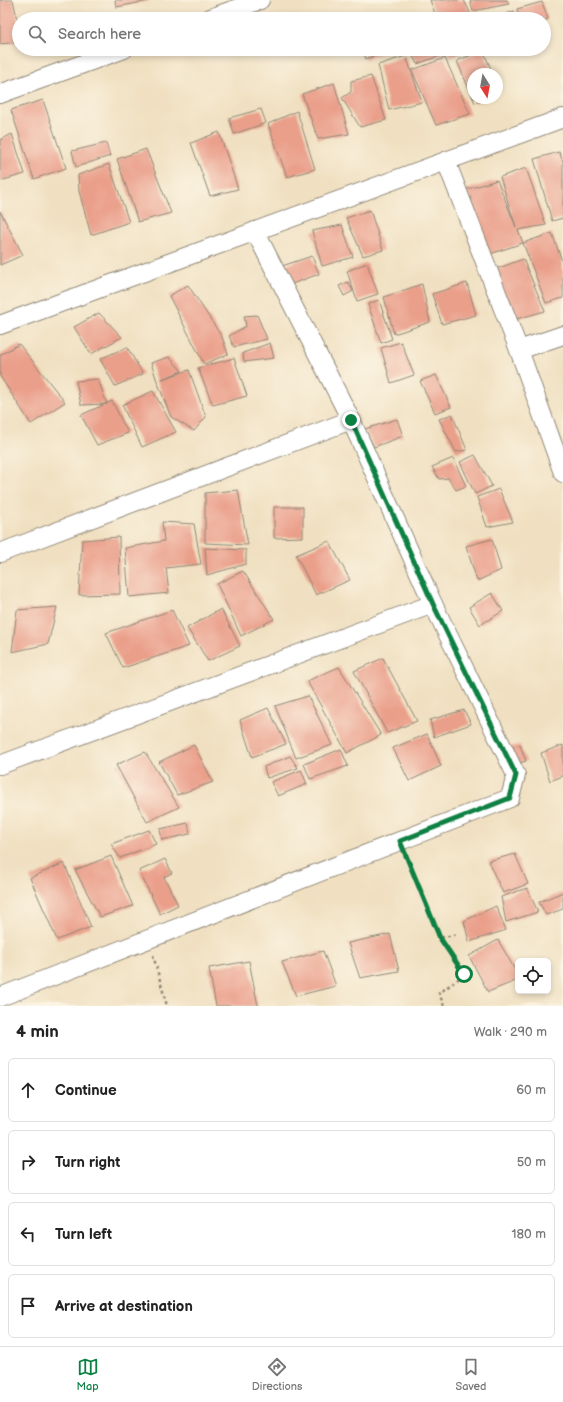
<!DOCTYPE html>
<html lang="en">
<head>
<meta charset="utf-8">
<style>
  :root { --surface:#fff; --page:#f6f6f6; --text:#222; --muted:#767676; --line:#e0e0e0; --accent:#0b8043 }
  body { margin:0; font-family:"Balsamiq Sans",sans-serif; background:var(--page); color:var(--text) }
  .controls { position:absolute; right:12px; bottom:12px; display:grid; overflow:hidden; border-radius:6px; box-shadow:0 2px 6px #0003 }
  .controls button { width:36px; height:36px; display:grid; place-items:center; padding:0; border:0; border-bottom:1px solid var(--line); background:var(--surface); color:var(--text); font:20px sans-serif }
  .compass { position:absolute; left:467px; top:68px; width:36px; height:36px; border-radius:50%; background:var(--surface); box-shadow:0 2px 6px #0003; rotate:169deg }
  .stop { position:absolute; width:12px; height:12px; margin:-9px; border:3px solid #0b8043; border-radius:50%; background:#fff }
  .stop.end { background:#0b8043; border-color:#fff; box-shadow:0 1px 4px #0008 }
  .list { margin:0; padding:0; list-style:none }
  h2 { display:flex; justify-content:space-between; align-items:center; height:52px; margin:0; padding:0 16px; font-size:17px }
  h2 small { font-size:13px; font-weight:400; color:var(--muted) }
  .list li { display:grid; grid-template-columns:26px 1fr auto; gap:12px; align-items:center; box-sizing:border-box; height:64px; margin:0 8px 8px; padding:0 8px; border:1px solid var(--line); border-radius:6px }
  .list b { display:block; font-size:15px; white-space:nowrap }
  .list em { font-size:13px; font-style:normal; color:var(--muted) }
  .icon { flex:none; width:22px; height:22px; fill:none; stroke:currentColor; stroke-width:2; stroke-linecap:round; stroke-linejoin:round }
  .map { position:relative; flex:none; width:563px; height:1006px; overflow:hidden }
  .search { position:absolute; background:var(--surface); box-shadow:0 2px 6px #0003; left:12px; right:12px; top:12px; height:44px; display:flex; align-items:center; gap:10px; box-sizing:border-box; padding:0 14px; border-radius:22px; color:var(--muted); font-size:15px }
  .sheet { height:340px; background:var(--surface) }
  nav { display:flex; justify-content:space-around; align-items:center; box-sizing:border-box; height:56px; border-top:1px solid var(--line); background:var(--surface); font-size:11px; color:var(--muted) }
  nav a { display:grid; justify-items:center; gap:2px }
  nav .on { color:var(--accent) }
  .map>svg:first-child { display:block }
  .building { fill:#ea9f8a }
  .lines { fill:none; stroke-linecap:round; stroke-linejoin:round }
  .minor-casing { stroke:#8e8676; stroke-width:20 }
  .path { stroke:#8e8676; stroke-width:2.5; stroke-dasharray:3 3; stroke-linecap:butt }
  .minor { stroke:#fff; stroke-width:18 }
  .route { stroke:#0b8043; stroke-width:5 }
</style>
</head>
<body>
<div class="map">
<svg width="563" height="1006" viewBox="0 0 563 1006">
  <rect width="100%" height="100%" fill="#fcf5e5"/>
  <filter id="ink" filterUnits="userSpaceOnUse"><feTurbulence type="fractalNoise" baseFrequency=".025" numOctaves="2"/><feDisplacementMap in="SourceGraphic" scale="8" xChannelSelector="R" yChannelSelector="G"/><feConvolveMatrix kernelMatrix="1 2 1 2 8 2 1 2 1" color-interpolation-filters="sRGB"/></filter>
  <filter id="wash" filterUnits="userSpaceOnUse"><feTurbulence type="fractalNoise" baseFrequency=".012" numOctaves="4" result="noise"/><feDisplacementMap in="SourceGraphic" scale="16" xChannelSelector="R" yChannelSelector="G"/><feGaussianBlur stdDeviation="0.9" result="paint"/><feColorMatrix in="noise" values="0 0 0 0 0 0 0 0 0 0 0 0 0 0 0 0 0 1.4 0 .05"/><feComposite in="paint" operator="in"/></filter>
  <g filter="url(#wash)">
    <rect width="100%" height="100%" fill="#f0e0c1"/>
    <g id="blocks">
      <g class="building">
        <path d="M0 0H13L19 27V42L0 44Z"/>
        <path d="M115 0H149V1L116 7Z"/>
        <path d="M430 0H464L473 19H437Z"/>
        <path d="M470 0H507L509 4 473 11Z"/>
        <path d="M542 2 548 19 544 21V19H519L517 9Z"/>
        <path d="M514 11 517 19H493Z"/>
        <path d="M362 49H392L366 59Z"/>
        <path d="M409 49H444L445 54 417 64Z"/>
        <path d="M447 49H473L450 58Z"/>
        <path d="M483 50 493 74H473V98H489L475 103 457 61Z"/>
        <path d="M406 56 422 102 389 110 378 65Z"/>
        <path d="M445 58 470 114 436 125 412 70Z"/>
        <path d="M371 76 386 120 360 127 342 98 351 92V81Z"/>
        <path d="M334 83 349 134 318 139 302 94Z"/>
        <path d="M43 100 66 168 34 179 11 110Z"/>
        <path d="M261 109 266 123 234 134 229 118Z"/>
        <path d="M297 111 315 169 287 177 268 124Z"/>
        <path d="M219 132 238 189 210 196 191 143Z"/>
        <path d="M12 134 25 174 0 181V140Z"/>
        <path d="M106 143 110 156 76 167 72 151Z"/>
        <path d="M146 149 171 213 138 222 117 159Z"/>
        <path d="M559 152 563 161V218L552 221 534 159Z"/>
        <path d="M109 164 129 222 91 235 79 191 78 175Z"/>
        <path d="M526 168 546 225 518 230 523 243 490 254 465 190 497 180 516 227 500 177Z"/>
        <path d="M370 210 383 250 363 256 346 218Z"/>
        <path d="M0 211 23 255 0 265Z"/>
        <path d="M342 225 353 257 322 266 312 231Z"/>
        <path d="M552 233 563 264V298L546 303 523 243Z"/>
        <path d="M312 256 319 274 289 285 279 267Z"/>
        <path d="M523 259 545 311 513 320 496 269Z"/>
        <path d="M367 263 378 294 357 301 347 271Z"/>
        <path d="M348 282 353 291 344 296 339 286Z"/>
        <path d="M467 283 476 315 442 324 432 294Z"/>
        <path d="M422 284 430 322 394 334 384 297Z"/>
        <path d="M188 285 222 337 228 354 204 364 169 296Z"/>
        <path d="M379 300 392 339 381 343 368 304Z"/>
        <path d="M99 313 122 337 91 354 74 327Z"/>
        <path d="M257 315 267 339 234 347 229 336 246 326 244 316Z"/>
        <path d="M401 342 414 375 391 383 381 348Z"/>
        <path d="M270 343 274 358 244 362 243 353Z"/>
        <path d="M19 344 65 402 31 424 0 376V355Z"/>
        <path d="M127 347 143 374 115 386 100 359Z"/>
        <path d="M169 357 182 371 162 379 189 370 206 417 194 431 171 417 157 381 151 363Z"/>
        <path d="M234 358 247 396 213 405 198 368Z"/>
        <path d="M436 375 451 407 435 413 420 381Z"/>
        <path d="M98 379 107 404 81 405 76 381Z"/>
        <path d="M153 391 176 432 142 447 122 405Z"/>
        <path d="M112 401 128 433 97 445 81 415Z"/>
        <path d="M452 414 467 450 456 452 439 419Z"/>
        <path d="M397 419 403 436 374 447 365 429Z"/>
        <path d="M475 455 492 486 475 494 460 462Z"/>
        <path d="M453 458 466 486 456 490 448 478 439 479 432 467Z"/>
        <path d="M499 489 513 522 487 527 477 497Z"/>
        <path d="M238 490 248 545 205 543V493Z"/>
        <path d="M274 507H303V537L274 538Z"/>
        <path d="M162 522 194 524 201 564 166 568 169 593 129 597 125 548 164 541Z"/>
        <path d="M119 537 120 594 79 595 82 540Z"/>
        <path d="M492 539 501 570 477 581 466 546Z"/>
        <path d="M329 541 350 580 316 595 296 555Z"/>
        <path d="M205 548 246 550V564L207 575Z"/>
        <path d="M243 571 274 619 241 636 217 584Z"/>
        <path d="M492 593 503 611 480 625 469 607Z"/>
        <path d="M57 607 48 644 12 652 17 610Z"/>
        <path d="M221 609 240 646 208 661 187 628Z"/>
        <path d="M172 610 189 646 123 668 106 633Z"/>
        <path d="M383 658 417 721 387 733 354 671Z"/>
        <path d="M339 667 381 735 347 753 307 681Z"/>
        <path d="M308 696 332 745 296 758 275 706Z"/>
        <path d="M268 708 286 744 252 757 240 720Z"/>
        <path d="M464 710 471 724 434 737 430 720Z"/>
        <path d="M427 734 441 766 409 781 393 748Z"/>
        <path d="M194 745 213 782 177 795 159 762Z"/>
        <path d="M520 745 526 761 516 764 508 747Z"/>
        <path d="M563 745V776L550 781 541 753Z"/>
        <path d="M341 749 348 766 310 779 304 764Z"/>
        <path d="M145 752 179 807 147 822 116 765Z"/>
        <path d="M290 756 298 768 267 778 264 767Z"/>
        <path d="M301 770 307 784 278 796 271 782Z"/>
        <path d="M188 823 190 834 162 840 160 829Z"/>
        <path d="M149 830 156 844 120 858 111 844Z"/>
        <path d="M515 854 528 884 503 893 488 861Z"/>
        <path d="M111 856 133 906 100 917 75 870Z"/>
        <path d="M165 859 172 873 164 877 178 905 160 914 139 871Z"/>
        <path d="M64 863 91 927 57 940 30 878Z"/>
        <path d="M527 888 538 912 506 922 501 897Z"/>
        <path d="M563 892V909L546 915 539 902Z"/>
        <path d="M496 906 506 930 469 942 464 921Z"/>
        <path d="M390 934 399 971 360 978 348 943Z"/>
        <path d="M498 940 518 975V980L488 992 469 956Z"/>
        <path d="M323 951 336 986 296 996 282 962Z"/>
        <path d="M249 961 258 1006H216L209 968Z"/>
      </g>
    </g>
  </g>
  <g filter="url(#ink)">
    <use href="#blocks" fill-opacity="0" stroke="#8e8676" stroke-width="1"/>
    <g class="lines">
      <g class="minor-casing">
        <g id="minor">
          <path d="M208 19 260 0"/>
          <path d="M0 94 124 49"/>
          <path d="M446 161 519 350 563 473"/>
          <path d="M0 325 563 118"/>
          <path d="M519 350 563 335"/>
          <path d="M0 553 351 420"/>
          <path d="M0 765 433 604"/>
          <path d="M0 997 510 798 516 775 433 604 351 420 255 231"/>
        </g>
      </g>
      <g class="path">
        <path d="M406 855 440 938"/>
        <path d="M153 955 167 1006"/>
        <path d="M444 1006 439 993 464 975 440 938 457 934"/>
      </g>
      <use href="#minor" class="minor"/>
    </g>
  </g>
  <g class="lines" filter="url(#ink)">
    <path class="route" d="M351 420 433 604 516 775 510 798 400 841 440 938 464 974"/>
  </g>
</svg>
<div class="controls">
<button><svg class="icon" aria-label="locate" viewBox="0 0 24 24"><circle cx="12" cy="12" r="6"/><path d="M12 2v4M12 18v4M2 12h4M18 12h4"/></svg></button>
</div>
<svg class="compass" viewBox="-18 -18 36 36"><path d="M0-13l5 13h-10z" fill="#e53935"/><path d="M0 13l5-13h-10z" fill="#767676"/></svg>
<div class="stop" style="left:464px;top:974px"></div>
<div class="stop end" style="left:351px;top:420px"></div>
<div class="search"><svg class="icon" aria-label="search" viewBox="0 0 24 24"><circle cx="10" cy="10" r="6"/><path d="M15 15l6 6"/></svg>Search here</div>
</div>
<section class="sheet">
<h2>4 min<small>Walk · 290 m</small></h2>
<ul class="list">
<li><svg class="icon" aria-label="ahead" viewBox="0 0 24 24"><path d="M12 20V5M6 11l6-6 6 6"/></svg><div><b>Continue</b></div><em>60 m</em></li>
<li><svg class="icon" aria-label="right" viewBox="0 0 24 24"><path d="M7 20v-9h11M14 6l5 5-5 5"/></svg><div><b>Turn right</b></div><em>50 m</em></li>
<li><svg class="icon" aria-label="left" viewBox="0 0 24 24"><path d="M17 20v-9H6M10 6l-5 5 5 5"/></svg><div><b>Turn left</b></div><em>180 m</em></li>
<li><svg class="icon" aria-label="arrive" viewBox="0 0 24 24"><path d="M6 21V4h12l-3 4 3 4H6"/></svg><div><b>Arrive at destination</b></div></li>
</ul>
</section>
<nav>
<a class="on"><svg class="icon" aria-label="map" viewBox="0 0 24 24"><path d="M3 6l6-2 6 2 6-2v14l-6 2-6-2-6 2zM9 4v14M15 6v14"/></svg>Map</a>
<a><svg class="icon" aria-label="directions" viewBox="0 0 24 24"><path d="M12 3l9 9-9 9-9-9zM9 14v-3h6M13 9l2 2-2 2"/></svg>Directions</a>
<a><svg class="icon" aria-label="saved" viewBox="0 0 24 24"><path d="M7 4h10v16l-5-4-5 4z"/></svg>Saved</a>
</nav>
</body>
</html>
